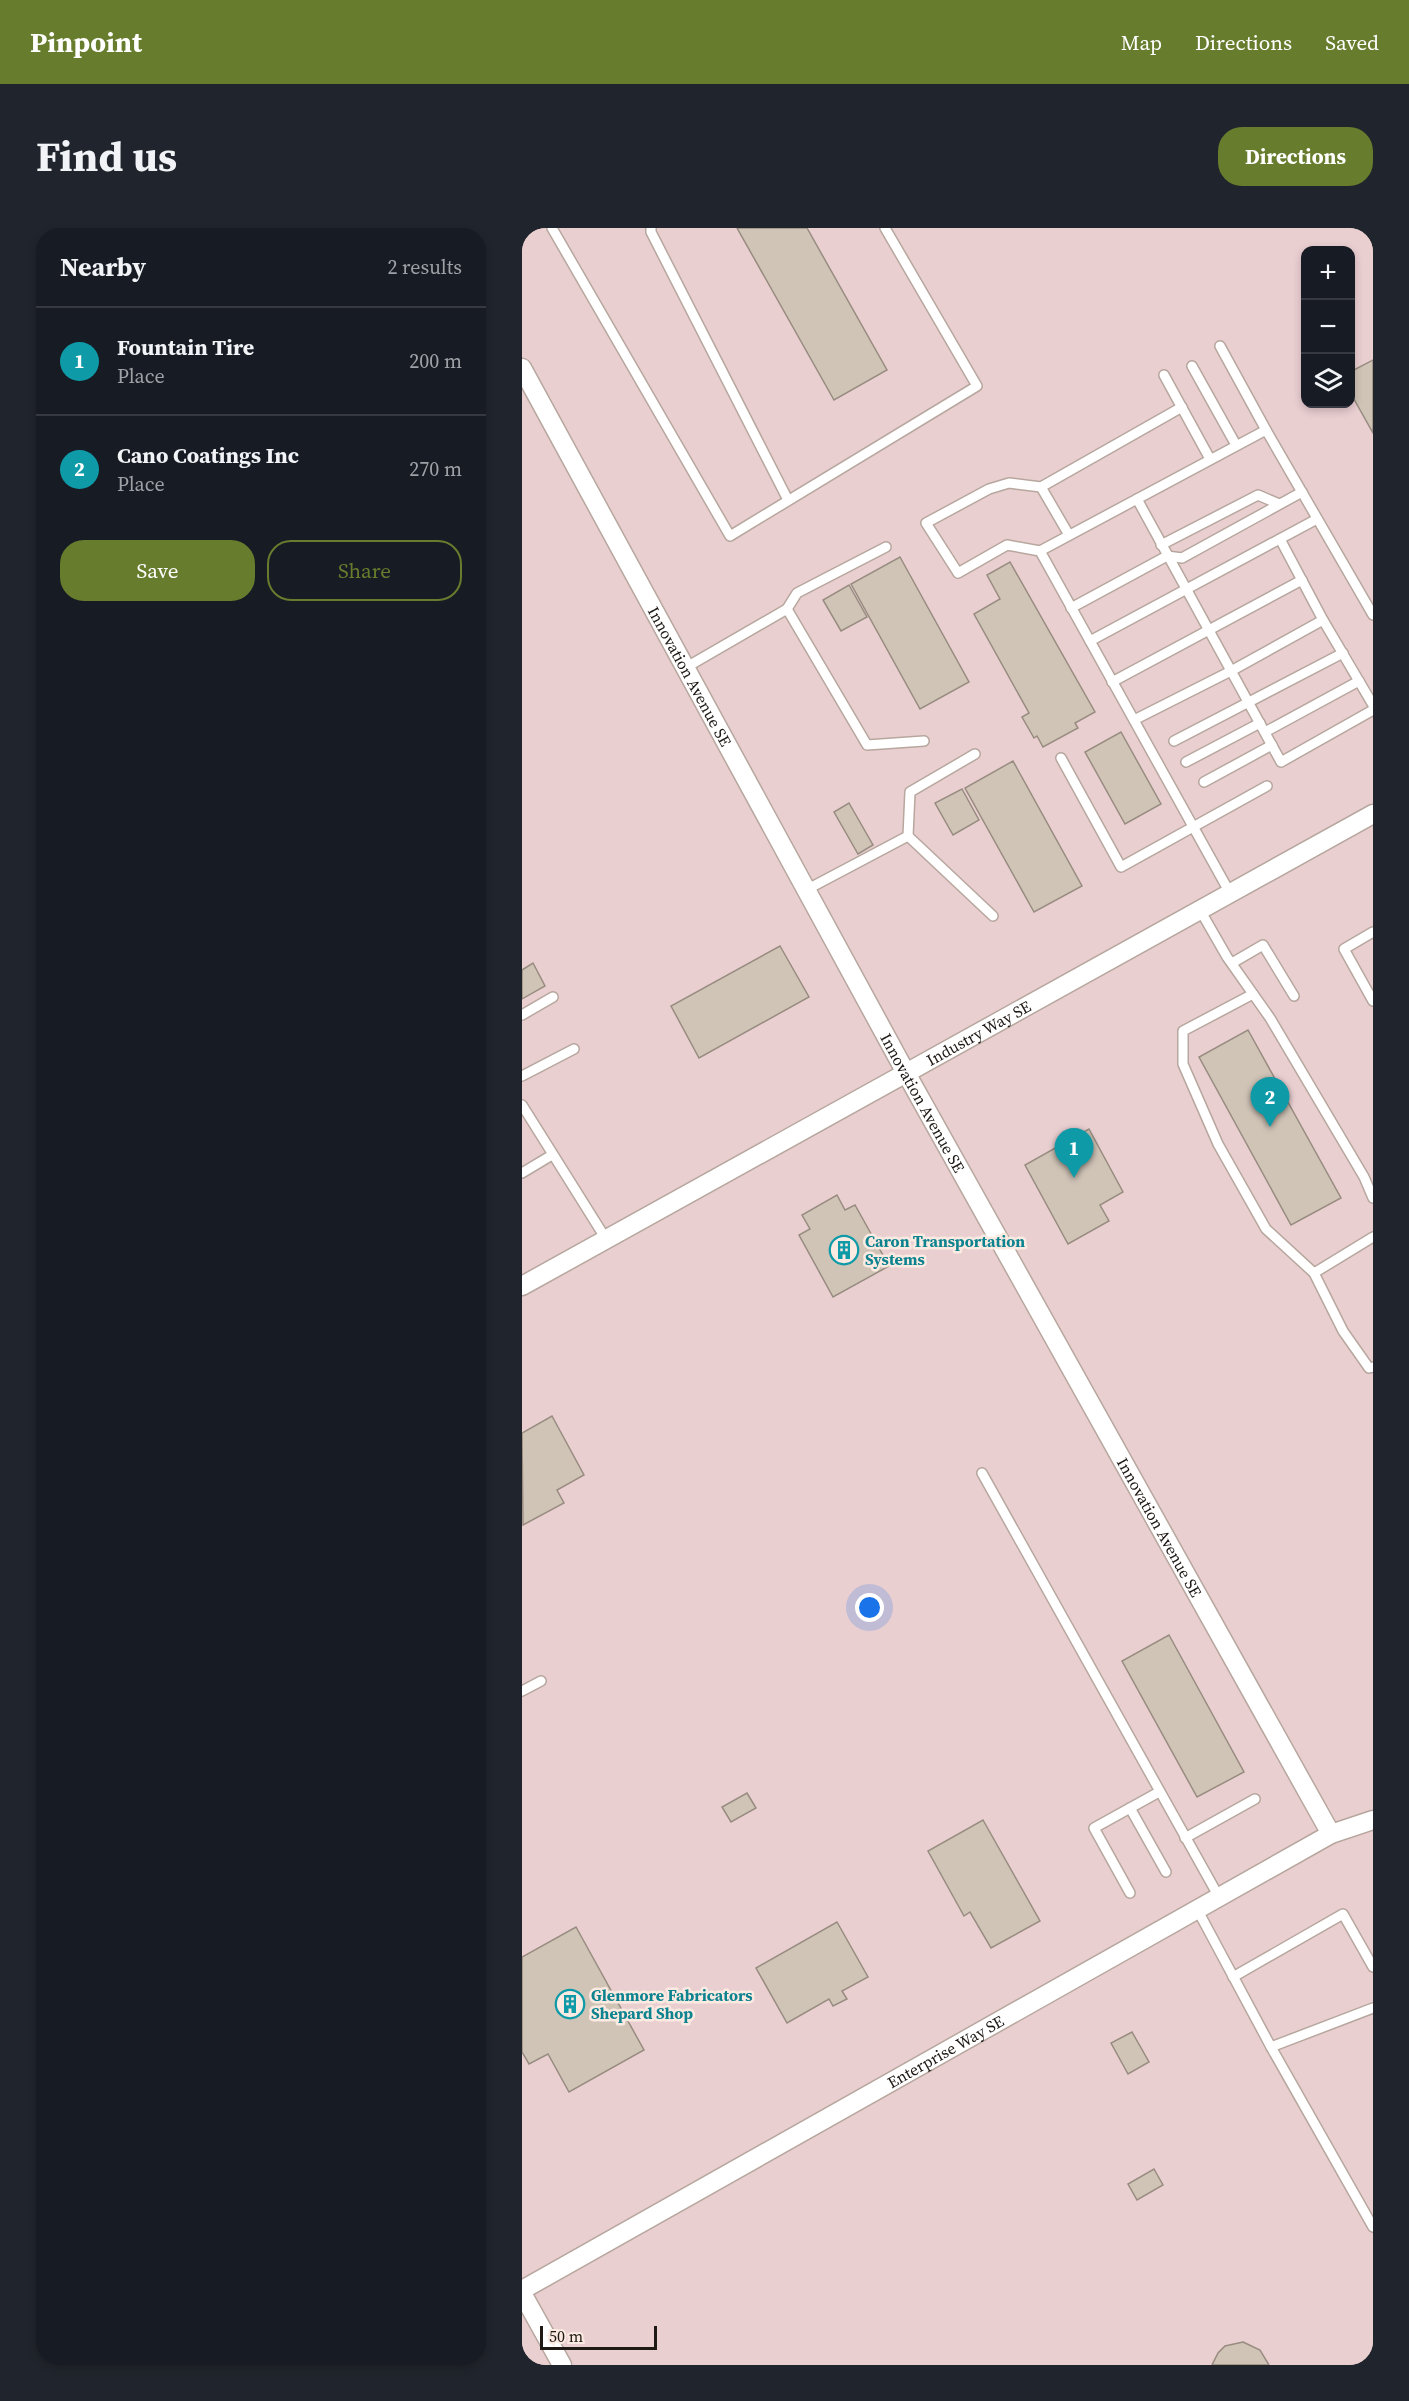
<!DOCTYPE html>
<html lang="en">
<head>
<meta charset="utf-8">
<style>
  :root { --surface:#171b24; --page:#20242c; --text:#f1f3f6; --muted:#9ea1a6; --line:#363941; --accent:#677c2d }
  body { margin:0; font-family:"Source Serif 4",serif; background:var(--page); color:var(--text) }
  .controls { position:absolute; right:18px; top:18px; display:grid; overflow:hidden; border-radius:12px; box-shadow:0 3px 9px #0003 }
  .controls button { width:54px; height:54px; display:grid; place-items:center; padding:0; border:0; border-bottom:2px solid var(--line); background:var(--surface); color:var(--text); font:30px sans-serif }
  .scale { position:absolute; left:18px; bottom:15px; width:117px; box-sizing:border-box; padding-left:6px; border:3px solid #1f1915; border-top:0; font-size:16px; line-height:21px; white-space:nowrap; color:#1f1915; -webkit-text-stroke:4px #fbeae1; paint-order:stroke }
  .you { position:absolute; left:348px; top:1380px; width:21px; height:21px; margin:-15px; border:4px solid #fff; border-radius:50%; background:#1a73e8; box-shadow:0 0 0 9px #1a73e833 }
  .badge { display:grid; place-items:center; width:39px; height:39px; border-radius:50%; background:var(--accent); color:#fff; font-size:20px; font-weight:700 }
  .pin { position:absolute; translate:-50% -50px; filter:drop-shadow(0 2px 3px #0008) }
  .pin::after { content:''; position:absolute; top:32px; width:21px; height:18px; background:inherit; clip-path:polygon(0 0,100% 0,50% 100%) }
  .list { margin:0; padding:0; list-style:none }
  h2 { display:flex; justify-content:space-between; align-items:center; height:78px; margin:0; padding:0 24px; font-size:26px }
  h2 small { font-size:20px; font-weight:400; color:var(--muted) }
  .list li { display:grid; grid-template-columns:39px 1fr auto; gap:18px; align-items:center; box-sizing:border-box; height:108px; padding:0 24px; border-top:2px solid var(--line) }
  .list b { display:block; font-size:22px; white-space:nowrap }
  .list p { margin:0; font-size:20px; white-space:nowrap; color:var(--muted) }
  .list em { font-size:20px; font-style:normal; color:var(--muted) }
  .actions { display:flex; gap:12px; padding:18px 24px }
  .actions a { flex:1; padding:14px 0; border:2px solid var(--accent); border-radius:24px; text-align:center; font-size:21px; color:var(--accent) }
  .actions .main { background:var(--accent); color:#fff }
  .icon { flex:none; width:33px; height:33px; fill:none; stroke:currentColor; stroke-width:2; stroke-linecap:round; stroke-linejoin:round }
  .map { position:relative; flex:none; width:851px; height:2137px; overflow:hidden; border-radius:24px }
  header { display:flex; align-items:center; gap:36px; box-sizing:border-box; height:84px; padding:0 30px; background:var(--accent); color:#fff }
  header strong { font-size:28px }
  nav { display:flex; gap:33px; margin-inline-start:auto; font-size:21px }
  .intro { display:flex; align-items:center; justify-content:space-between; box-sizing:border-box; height:144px; padding:0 36px }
  h1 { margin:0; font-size:42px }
  .button { padding:15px 27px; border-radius:24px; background:var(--accent); color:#fff; font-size:21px; font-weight:700 }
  main { display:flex; gap:36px; padding:0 36px }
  aside { flex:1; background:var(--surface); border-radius:24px; box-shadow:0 3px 9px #0003 }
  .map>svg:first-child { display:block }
  .industrial { fill:#eacfd1; fill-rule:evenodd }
  .building { fill:#d0c4b7; stroke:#988c80; stroke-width:1.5 }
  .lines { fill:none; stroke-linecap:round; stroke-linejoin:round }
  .lane-casing { stroke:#b7a79e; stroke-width:12 }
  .street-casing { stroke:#b7a79e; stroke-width:21 }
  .lane { stroke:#fff; stroke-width:9 }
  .street { stroke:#fff; stroke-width:18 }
  .labels { text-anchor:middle; stroke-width:5; stroke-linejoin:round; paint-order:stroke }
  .street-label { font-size:16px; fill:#1f1915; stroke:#fbeae1 }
  .culture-label { font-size:16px; font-weight:bold; fill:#0d838f; stroke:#fbeae1; text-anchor:start }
</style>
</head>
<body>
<header>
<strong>Pinpoint</strong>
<nav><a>Map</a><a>Directions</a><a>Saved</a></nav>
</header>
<div class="intro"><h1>Find us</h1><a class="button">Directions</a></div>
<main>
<aside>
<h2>Nearby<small>2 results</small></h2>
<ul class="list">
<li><span class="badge" style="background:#0f9aa8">1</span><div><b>Fountain Tire</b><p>Place</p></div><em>200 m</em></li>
<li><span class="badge" style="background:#0f9aa8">2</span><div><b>Cano Coatings Inc</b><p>Place</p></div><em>270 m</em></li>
</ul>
<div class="actions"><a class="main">Save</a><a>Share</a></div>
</aside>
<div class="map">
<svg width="851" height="2137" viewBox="0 0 851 2137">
  <rect width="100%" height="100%" fill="#eeddd4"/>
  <path class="industrial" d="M0 0H851V2137H0ZM784 22H828V176H784Z"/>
  <g class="building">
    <path d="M215 0H285L365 142 312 172Z"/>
    <path d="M851 132V205L828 164V144Z"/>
    <path d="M378 329 447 454 398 481 329 356Z"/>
    <path d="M488 334 573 484 553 495 556 500 521 519 515 508 512 510 500 489 507 485 452 386 478 371 465 347Z"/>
    <path d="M327 357 345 389 319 403 301 372Z"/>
    <path d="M599 504 639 576 603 596 563 524Z"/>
    <path d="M491 533 560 658 512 684 443 560Z"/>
    <path d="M440 561 457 592 431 607 413 575Z"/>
    <path d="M327 575 351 617 336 626 312 584Z"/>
    <path d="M258 718 287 769 177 830 149 778Z"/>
    <path d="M11 735 23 758 0 771V742Z"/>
    <path d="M726 802 819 970 769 997 677 829Z"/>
    <path d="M567 901 601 964 578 977 587 993 546 1016 503 937Z"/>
    <path d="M315 967 323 982 333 977 367 1038 311 1069 277 1007 288 1001 280 987Z"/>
    <path d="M30 1188 62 1247 35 1262 42 1275 1 1297 0 1205Z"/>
    <path d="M647 1407 722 1544 675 1569 600 1433Z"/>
    <path d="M225 1565 234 1580 209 1594 200 1579Z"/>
    <path d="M461 1592 518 1693 469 1720 448 1684 442 1688 406 1623Z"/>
    <path d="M315 1694 346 1749 320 1763 325 1771 311 1778 307 1771 265 1795 234 1740Z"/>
    <path d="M54 1699 122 1822 47 1864 26 1826 7 1836 0 1824V1729Z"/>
    <path d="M610 1804 627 1834 606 1846 589 1815Z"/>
    <path d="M632 1941 641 1957 615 1972 606 1956Z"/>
    <path d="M721 2114 738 2122 747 2137H690L696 2125 703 2118Z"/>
  </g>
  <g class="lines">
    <g class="lane-casing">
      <g id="lane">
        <path d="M30 0 208 308 455 158 363 0"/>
        <path d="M129 0V4L266 272"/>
        <path d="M698 118 744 202"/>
        <path d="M670 138 714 217"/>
        <path d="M642 147 688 231"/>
        <path d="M615 271 759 534 851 482"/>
        <path d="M547 307 519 259 660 179"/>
        <path d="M758 311 801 392"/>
        <path d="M639 317 736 267 757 276"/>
        <path d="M518 323 485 317 436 345 404 295 467 261 487 255 519 259"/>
        <path d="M549 380 645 328 660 330 780 264"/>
        <path d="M265 381 275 365 364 319"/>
        <path d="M568 413 795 291"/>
        <path d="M163 440 265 381 345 517 402 513"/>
        <path d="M590 454 780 352"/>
        <path d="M612 492 709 443 801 392 851 477"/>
        <path d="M743 504 837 453"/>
        <path d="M652 513 821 425"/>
        <path d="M539 530 599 639 745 558"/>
        <path d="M664 534 738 495"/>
        <path d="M682 554 750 517"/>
        <path d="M386 608 471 688"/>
        <path d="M284 662 386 608 388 564 453 526"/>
        <path d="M708 665 518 323 744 202 851 387"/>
        <path d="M678 682 705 729 748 790 842 949 851 970"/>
        <path d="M851 704 822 721 851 773"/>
        <path d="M710 735 741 717 772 768"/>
        <path d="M731 766 661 803V836L696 916 744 1001 792 1045 821 1103 847 1140 851 1139"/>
        <path d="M0 787 31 769"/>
        <path d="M0 848 52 821"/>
        <path d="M0 877 84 1011"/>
        <path d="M0 945 30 927"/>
        <path d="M792 1045 851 1009"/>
        <path d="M460 1245 697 1669"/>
        <path d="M0 1463 19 1453"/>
        <path d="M608 1580 644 1644"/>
        <path d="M663 1610 733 1571"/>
        <path d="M608 1665 572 1600 637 1564"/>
        <path d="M675 1681 749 1819 851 1780"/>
        <path d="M711 1749 821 1686 851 1739"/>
        <path d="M749 1819 851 1999"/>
      </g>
    </g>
    <g class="street-casing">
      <g id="street">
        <path id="s1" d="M0 140 384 845 809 1606"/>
        <path id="s2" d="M0 1058 851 586"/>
        <path id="s3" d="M0 2062 809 1606 851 1592"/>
        <path d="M0 2065 40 2137"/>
      </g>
    </g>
    <use href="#lane" class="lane"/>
    <use href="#street" class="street"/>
  </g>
  <defs>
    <g id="building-ring" transform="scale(1.5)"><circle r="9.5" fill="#fbeae1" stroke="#0f9aa8" stroke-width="1.5"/><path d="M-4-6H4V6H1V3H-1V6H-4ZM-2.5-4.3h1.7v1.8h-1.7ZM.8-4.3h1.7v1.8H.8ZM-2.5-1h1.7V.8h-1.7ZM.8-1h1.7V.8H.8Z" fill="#0f9aa8"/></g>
  </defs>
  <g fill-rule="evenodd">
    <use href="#building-ring" x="322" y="1022"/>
    <use href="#building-ring" x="48" y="1776"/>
  </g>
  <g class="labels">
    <g class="street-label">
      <text dy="6" stroke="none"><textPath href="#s1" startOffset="351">Innovation Avenue SE</textPath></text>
      <text dy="6" stroke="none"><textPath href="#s2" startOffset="522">Industry Way SE</textPath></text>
      <text dy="6" stroke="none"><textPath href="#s1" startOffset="837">Innovation Avenue SE</textPath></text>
      <text dy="6" stroke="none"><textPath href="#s1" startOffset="1323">Innovation Avenue SE</textPath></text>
      <text dy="6" stroke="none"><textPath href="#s3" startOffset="486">Enterprise Way SE</textPath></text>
    </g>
    <g class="culture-label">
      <text x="343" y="1019">Caron Transportation<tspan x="343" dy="18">Systems</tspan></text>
      <text x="69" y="1773">Glenmore Fabricators<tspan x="69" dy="18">Shepard Shop</tspan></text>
    </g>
  </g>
</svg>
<div class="controls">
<button>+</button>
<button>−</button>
<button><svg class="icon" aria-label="layers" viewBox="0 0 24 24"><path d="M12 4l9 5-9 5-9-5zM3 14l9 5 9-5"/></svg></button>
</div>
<div class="scale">50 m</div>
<div class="you"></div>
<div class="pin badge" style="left:552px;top:950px;background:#0f9aa8">1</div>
<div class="pin badge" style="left:748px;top:899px;background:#0f9aa8">2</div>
</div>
</main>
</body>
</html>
